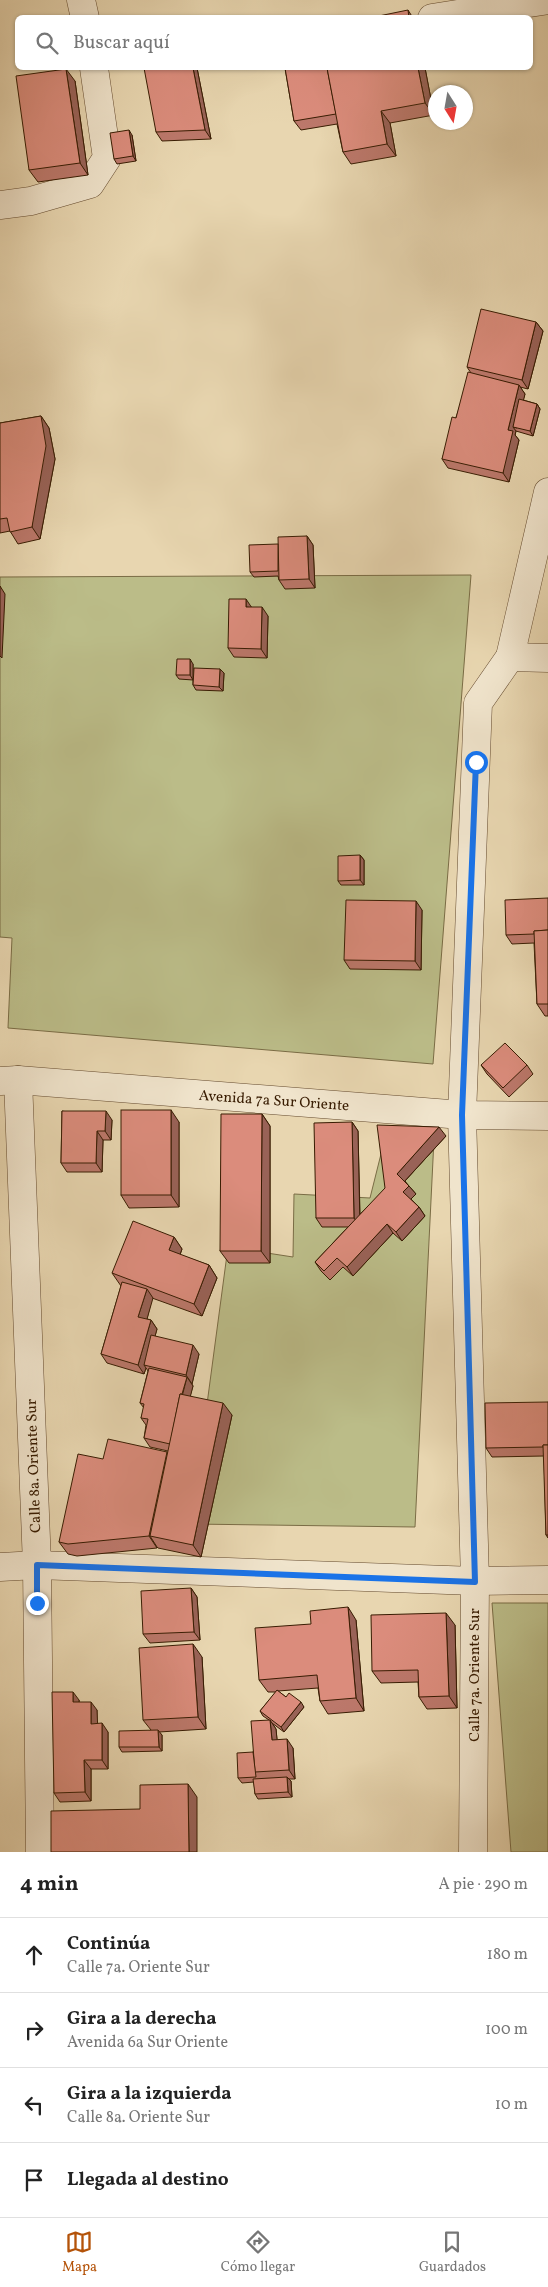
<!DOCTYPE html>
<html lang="es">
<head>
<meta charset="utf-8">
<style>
  :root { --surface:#fff; --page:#f2f2f2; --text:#222; --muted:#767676; --line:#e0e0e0; --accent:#b45309 }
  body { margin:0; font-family:Vollkorn,serif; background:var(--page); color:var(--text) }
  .compass { position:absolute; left:428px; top:85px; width:45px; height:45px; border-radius:50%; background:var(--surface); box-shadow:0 1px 4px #0004; rotate:169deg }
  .stop { position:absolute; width:15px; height:15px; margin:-11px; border:4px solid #1a73e8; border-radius:50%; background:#fff }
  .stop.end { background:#1a73e8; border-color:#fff; box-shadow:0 1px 5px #0008 }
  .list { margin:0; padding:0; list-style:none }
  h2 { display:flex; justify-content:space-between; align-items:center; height:65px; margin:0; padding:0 20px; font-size:21px }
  h2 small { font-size:16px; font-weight:400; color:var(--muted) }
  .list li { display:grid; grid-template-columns:32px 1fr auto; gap:15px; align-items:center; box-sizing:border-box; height:75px; padding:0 20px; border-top:1px solid var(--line) }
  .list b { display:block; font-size:19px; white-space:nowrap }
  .list p { margin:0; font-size:16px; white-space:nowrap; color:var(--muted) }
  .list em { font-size:16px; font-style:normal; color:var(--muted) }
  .icon { flex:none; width:28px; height:28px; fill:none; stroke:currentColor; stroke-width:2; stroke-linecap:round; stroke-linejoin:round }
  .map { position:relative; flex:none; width:548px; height:1852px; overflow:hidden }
  .search { position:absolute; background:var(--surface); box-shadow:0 1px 4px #0004; left:15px; right:15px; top:15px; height:55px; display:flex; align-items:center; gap:12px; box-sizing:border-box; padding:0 18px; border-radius:8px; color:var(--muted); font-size:19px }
  .sheet { height:365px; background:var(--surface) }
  nav { display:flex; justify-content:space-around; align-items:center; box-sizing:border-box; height:70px; border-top:1px solid var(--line); background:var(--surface); font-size:14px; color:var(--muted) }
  nav a { display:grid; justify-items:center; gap:2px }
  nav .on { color:var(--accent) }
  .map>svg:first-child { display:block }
  .green { fill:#bbbc88; stroke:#7a6c45 }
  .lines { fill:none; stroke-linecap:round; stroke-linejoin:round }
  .minor-casing { stroke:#644a2e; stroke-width:29 }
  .tertiary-casing { stroke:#644a2e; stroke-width:29 }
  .minor { stroke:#f0e4cc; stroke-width:28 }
  .tertiary { stroke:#f0e4cc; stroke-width:28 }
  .wall { fill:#bc786b; stroke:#381c02 }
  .shaded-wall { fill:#996257; stroke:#381c02 }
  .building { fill:#db8c7c; stroke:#381c02 }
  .route { stroke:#1a73e8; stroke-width:6 }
  .labels { text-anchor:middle; stroke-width:4; stroke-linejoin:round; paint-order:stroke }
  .street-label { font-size:15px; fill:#381c02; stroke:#f0e4cc }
</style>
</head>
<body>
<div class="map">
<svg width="548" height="1852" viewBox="0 0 548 1852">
  <rect width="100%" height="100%" fill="#e8d6b0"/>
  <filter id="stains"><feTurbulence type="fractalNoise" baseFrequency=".004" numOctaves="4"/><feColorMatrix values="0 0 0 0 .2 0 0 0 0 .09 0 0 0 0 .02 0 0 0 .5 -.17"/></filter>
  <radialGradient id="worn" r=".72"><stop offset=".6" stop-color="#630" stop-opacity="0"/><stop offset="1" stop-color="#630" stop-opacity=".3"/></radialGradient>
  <g class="green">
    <path d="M471 575 433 1064 8 1028 12 938 0 937V577Z"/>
    <path d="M434 1139 415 1527 191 1524 228 1247 293 1257 294 1194 370 1198 384 1142Z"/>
    <path d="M492 1603H548V1852H511Z"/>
  </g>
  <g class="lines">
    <g class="minor-casing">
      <g id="minor">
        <path d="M81 0 85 18"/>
        <path d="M432 18 548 0"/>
        <path d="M0 205 31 201 90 184 107 158 94 68"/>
        <path d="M510 657 548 658"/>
        <path d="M18 1080 37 1565 40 1852"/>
        <path d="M1 1081 18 1080 462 1115 548 1116"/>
        <path d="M473 1852 475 1581 462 1115 478 703 510 657 548 492"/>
      </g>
    </g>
    <g class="tertiary-casing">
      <path id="tertiary" d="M0 1567 37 1565 475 1581 548 1580"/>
    </g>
    <use href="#minor" class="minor"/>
    <use href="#tertiary" class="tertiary"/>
  </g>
  <g class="wall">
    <path d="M197 68 211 139 162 141 156 132Z"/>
    <path d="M285 68H425L434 115 390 123 396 156 351 164 343 152 337 124 301 130 294 121Z"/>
    <path d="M75 81 88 175 38 182 29 170Z"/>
    <path d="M132 135 136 161 117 164 114 159Z"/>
    <path d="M536 322 543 331 528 389 520 387 525 394 523 400 537 404 540 409 533 436 516 431 515 435 519 440 509 482 448 468 442 459 471 373 467 367Z"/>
    <path d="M41 416 49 428 55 459 40 539 18 544 10 531 0 533V423Z"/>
    <path d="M307 536 313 545 315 588 285 589 279 580 278 576 254 577 250 572 278 544Z"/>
    <path d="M251 607 268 616 267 658 234 657 228 648Z"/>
    <path d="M193 664V679L220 669 224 673 223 691 196 690 193 685V680L179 679 176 675Z"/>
    <path d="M360 855 364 860V885H341L338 881Z"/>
    <path d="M548 898V1016H545L537 1004 534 943 512 944 506 935Z"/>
    <path d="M422 910 421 970 350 969 344 960Z"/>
    <path d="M481 1065H527L533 1074 509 1097 487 1074Z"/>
    <path d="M62 1111 112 1120 111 1140H103L102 1172H67L61 1163Z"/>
    <path d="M262 1114 270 1126V1263H229L220 1251Z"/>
    <path d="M179 1122V1207L129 1208 121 1195Z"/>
    <path d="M352 1122 358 1131 360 1214 446 1136 405 1181 409 1186 416 1194 411 1199 419 1207 425 1216 402 1241 393 1233 353 1276 343 1267 330 1280 321 1271 315 1262 348 1227H322L316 1218Z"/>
    <path d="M174 1237 182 1249 180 1255 209 1265 217 1278 202 1316 152 1298 147 1319 151 1320 157 1329 155 1336 199 1354 192 1384 193 1386 190 1396 232 1415 201 1557 158 1548 157 1547V1548L77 1556 68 1554 59 1542 103 1459 167 1452 168 1453V1451L150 1447 144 1438 146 1425 141 1418 144 1408 140 1403 148 1371 146 1368 144 1374 107 1363 101 1354 121 1286 112 1273Z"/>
    <path d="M548 1402V1538L546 1535 544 1456 492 1457 486 1448Z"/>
    <path d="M191 1588 197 1597 200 1640 150 1643 143 1634Z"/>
    <path d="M356 1620 364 1711 328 1714 320 1701 318 1688 278 1691 286 1697 304 1707 284 1732 272 1723 276 1729 277 1740 293 1748 295 1779H289L291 1781 292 1797 258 1799 255 1794 254 1782 242 1783 238 1778 253 1752 269 1720 263 1716 260 1711 276 1692H268L259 1680Z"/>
    <path d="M455 1625 457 1708 427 1709 419 1697 418 1682 381 1683 372 1671Z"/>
    <path d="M202 1657 206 1729 159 1732 162 1735V1751L122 1752 119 1747 151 1730 143 1720Z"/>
    <path d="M79 1700V1702L97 1710V1724L108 1732V1769H91V1801L60 1802 54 1793Z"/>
  </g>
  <g class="shaded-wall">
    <path d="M408 10 413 18H409Z"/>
    <path d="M193 68H197L211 139 205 130Z"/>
    <path d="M418 68H425L434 115 425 103Z"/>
    <path d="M66 69 75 81 88 175 80 163Z"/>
    <path d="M381 111 390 123 396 156 387 144Z"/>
    <path d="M129 130 132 135 136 161 133 156Z"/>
    <path d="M536 322 543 331 528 389 522 380Z"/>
    <path d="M519 385 525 394 517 428 513 427 516 431 515 435 519 440 509 482 503 473 508 430Z"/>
    <path d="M537 404 540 409 533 436 530 431Z"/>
    <path d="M41 416 49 428 55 459 40 539 32 527Z"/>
    <path d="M307 536 313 545 315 588 309 579Z"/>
    <path d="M0 586 5 594 2 658 0 656Z"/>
    <path d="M246 599 252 608 246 607Z"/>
    <path d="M262 607 268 616 267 658 261 649Z"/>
    <path d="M190 659 193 664V680L190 675Z"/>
    <path d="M220 669 224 673 223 691 219 687Z"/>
    <path d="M360 855 364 860V885L360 880Z"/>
    <path d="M416 901 422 910 421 970 415 961Z"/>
    <path d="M171 1110 179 1122V1207L171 1195Z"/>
    <path d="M106 1111 112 1120 111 1140 105 1131Z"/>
    <path d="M262 1114 270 1126V1263L261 1251Z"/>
    <path d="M352 1122 358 1131 360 1227 354 1218Z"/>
    <path d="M439 1127 446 1136 403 1183 397 1174Z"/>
    <path d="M97 1131 103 1140 102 1172 96 1163Z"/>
    <path d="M409 1186 416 1194 409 1201 403 1192Z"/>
    <path d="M419 1207 425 1216 402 1241 396 1232Z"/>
    <path d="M387 1224 393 1233 353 1276 347 1267Z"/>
    <path d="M174 1237 182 1249 177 1262 169 1250Z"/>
    <path d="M209 1265 217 1278 202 1316 194 1304Z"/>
    <path d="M147 1289 153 1298 145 1326 138 1317Z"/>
    <path d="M151 1320 157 1329 147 1365H144L146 1368 144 1374 138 1365Z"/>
    <path d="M193 1345 199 1354 192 1384 186 1375Z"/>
    <path d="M187 1377 193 1386 176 1453 170 1444Z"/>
    <path d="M223 1403 232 1415 201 1557 193 1545Z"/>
    <path d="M167 1452 175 1464 150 1536 157 1547V1548L149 1536Z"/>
    <path d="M191 1588 197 1597 200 1640 194 1632Z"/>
    <path d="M348 1607 356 1620 364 1711 356 1698Z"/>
    <path d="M446 1613 455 1625 457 1708 449 1696Z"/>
    <path d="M193 1644 202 1657 206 1729 198 1717Z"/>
    <path d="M73 1692 79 1700V1711L73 1702Z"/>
    <path d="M91 1702 97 1710 98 1733 91 1724Z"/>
    <path d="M301 1702 304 1707 284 1732 281 1727Z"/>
    <path d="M270 1720 276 1729 278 1749 272 1740Z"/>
    <path d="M102 1723 108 1732V1769L102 1760Z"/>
    <path d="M158 1730 162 1735V1751L159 1747Z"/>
    <path d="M287 1739 293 1748 295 1779 289 1770Z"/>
    <path d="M84 1760 91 1769V1801L85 1792Z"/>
    <path d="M287 1777 291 1781 292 1797 288 1792Z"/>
    <path d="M188 1784 197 1797V1852H189Z"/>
  </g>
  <g class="building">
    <path d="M408 10 409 18H369Z"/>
    <path d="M144 68H193L205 130 156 132Z"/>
    <path d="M285 68H327L336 114 294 121Z"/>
    <path d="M327 68H418L425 103 381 111 387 144 343 152Z"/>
    <path d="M66 69 80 163 29 170 16 76Z"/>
    <path d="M129 130 133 156 114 159 110 133Z"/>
    <path d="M481 309 536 322 522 380 467 367Z"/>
    <path d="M468 372 519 385 508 430 513 431 503 473 442 459 452 417 456 418Z"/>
    <path d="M519 399 537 404 530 431 513 427Z"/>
    <path d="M41 416 46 446 32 527 10 532 7 518 0 519V423Z"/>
    <path d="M307 536 309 579 279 580 278 537Z"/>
    <path d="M278 544V571L250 572 249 545Z"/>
    <path d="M229 599H246V607H262L261 649 228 648Z"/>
    <path d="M177 659H190V675H176Z"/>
    <path d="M194 668 220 669 219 687 193 685Z"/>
    <path d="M360 855V880L338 881V856Z"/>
    <path d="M548 898V930L534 931V934L506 935 505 900Z"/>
    <path d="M346 900 416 901 415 961 344 960Z"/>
    <path d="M548 930V1004H537L534 931Z"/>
    <path d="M505 1043 527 1065 503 1088 481 1065Z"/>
    <rect x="121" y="1110" width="50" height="85"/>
    <path d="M62 1111H106L105 1131H97L96 1163H61Z"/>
    <path d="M221 1114H262L261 1251H220Z"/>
    <path d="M352 1122 354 1218H316L314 1123Z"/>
    <path d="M377 1125 439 1127 397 1174 409 1186 403 1192 419 1207 396 1232 387 1224 347 1267 337 1258 324 1271 315 1262 385 1188Z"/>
    <path d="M133 1221 174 1237 169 1250 209 1265 194 1304 112 1273Z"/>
    <path d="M122 1282 147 1289 138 1317 151 1320 138 1365 101 1354Z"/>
    <path d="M151 1335 193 1345 186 1375 144 1365Z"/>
    <path d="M149 1368 187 1377 182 1394H180L170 1444 144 1438 148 1419 141 1418 144 1404 140 1403Z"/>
    <path d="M180 1394 223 1403 193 1545 150 1536Z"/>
    <path d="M548 1402V1445H543V1447L486 1448 485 1403Z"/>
    <path d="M108 1439 167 1452 149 1536 68 1544 59 1542 78 1454 103 1459Z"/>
    <path d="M543 1445H548V1535H546Z"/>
    <path d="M191 1588 194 1632 143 1634 141 1591Z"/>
    <path d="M348 1607 356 1698 320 1701 317 1675 259 1680 255 1628 311 1624 310 1611Z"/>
    <path d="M446 1613 449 1696 419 1697 418 1670 372 1671 371 1615Z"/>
    <path d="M193 1644 198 1717 143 1720 139 1648Z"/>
    <path d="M277 1690 286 1697 289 1693 301 1702 281 1727 260 1711Z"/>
    <path d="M52 1692H73V1702H91V1724L102 1723V1760H84L85 1792 54 1793Z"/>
    <path d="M270 1720 272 1740 287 1739 289 1770 255 1772 251 1721Z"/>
    <path d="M158 1730 159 1747H119V1731Z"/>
    <path d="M253 1752 256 1777 238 1778 237 1753Z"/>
    <path d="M287 1777 288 1792 255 1794 253 1779Z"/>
    <path d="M188 1784 189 1852H51V1811L140 1809V1785Z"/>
  </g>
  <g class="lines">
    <path class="route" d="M37 1603V1565L475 1582 462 1115 476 762"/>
  </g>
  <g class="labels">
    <g class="street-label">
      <text transform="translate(274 1100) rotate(4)" y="5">Avenida 7a Sur Oriente</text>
      <text transform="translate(33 1466) rotate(-92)" y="5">Calle 8a. Oriente Sur</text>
      <text transform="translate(474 1675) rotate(-90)" y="5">Calle 7a. Oriente Sur</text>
    </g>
  </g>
  <rect width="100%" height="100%" filter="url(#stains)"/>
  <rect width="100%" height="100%" fill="url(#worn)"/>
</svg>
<svg class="compass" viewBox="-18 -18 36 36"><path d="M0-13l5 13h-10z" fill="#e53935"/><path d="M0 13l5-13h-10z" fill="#767676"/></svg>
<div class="stop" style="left:476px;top:762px"></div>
<div class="stop end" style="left:37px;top:1603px"></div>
<div class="search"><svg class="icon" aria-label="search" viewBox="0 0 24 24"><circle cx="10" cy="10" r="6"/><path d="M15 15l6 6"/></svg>Buscar aquí</div>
</div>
<section class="sheet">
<h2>4 min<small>A pie · 290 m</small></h2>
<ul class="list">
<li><svg class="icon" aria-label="ahead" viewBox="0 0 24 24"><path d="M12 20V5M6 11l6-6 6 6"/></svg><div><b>Continúa</b><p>Calle 7a. Oriente Sur</p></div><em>180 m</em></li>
<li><svg class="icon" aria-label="right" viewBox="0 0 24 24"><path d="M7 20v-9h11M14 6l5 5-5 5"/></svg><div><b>Gira a la derecha</b><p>Avenida 6a Sur Oriente</p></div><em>100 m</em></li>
<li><svg class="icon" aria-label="left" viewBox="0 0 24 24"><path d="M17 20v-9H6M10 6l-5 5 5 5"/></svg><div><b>Gira a la izquierda</b><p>Calle 8a. Oriente Sur</p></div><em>10 m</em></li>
<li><svg class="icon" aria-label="arrive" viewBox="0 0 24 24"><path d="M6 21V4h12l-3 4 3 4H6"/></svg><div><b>Llegada al destino</b></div></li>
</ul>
</section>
<nav>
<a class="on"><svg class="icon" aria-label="map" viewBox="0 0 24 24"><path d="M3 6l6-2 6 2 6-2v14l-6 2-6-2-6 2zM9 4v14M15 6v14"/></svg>Mapa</a>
<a><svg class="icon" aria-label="directions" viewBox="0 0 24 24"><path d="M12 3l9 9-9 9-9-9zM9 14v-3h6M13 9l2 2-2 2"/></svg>Cómo llegar</a>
<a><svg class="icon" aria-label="saved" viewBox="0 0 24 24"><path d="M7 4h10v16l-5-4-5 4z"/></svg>Guardados</a>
</nav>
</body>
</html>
